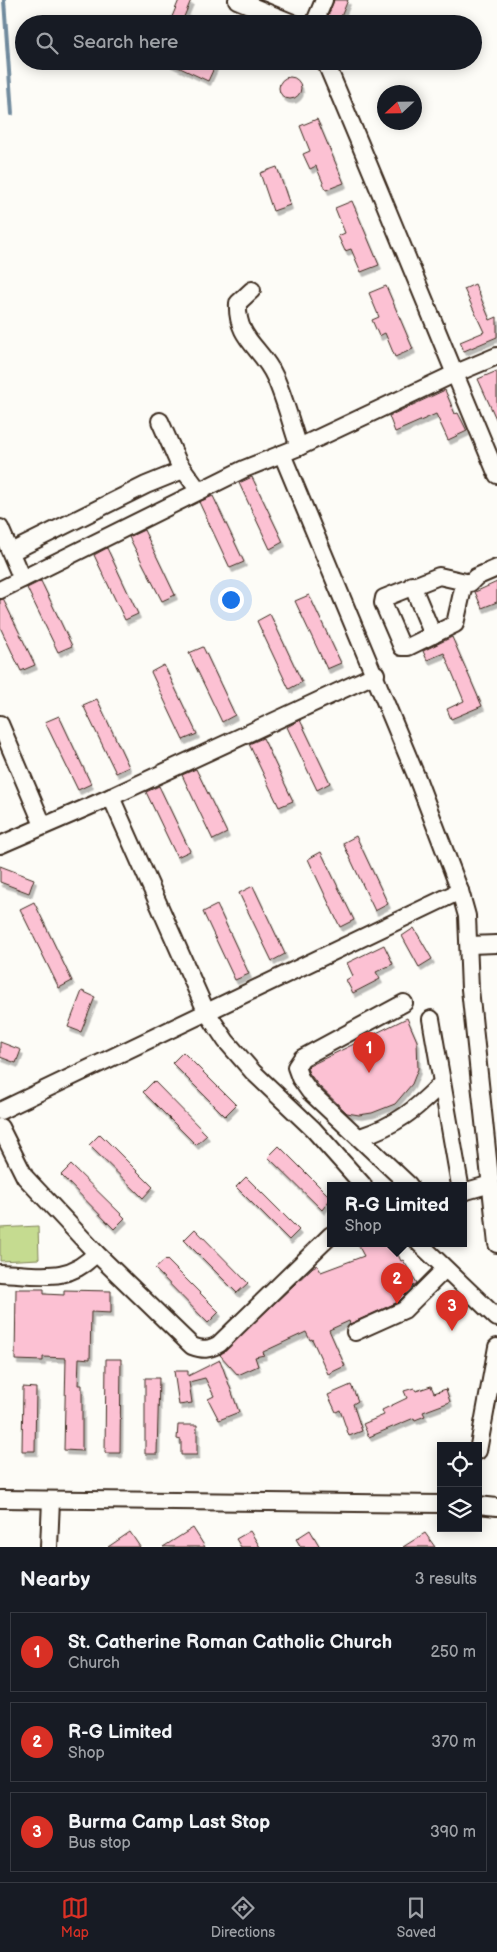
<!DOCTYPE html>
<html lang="en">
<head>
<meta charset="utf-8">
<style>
  :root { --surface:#171b24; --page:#242831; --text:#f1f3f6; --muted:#9ea1a6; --line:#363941; --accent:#d93025 }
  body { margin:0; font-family:"Balsamiq Sans",sans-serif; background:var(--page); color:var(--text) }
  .controls { position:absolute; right:15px; bottom:15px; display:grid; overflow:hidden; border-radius:0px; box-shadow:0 2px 12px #0003 }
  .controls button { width:45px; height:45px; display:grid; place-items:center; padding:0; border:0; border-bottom:1px solid var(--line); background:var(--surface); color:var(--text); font:25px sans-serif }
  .compass { position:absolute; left:377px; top:85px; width:45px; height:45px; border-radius:50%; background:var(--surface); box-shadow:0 2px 12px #0003; rotate:248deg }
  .you { position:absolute; left:230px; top:599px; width:18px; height:18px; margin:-12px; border:4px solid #fff; border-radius:50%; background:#1a73e8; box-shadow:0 0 0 8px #1a73e833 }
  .badge { display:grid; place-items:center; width:32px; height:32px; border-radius:50%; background:var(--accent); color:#fff; font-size:16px; font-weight:700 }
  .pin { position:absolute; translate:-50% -41px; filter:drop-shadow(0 1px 2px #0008) }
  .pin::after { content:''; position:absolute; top:26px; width:18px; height:15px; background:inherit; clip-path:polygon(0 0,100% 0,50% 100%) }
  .popup { position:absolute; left:327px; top:1182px; width:140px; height:65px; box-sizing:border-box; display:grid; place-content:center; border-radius:0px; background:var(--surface); filter:drop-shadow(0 1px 4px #0005); font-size:16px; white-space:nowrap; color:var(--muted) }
  .popup b { font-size:19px; color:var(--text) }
  .popup::after { content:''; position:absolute; left:50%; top:100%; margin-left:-10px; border:10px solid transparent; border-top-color:var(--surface) }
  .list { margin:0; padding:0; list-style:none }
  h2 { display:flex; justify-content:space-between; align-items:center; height:65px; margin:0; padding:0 20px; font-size:21px }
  h2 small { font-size:16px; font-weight:400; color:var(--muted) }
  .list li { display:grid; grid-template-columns:32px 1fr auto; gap:15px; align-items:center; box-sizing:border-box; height:80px; margin:0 10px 10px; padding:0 10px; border:1px solid var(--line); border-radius:0px }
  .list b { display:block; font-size:19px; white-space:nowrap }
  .list p { margin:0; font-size:16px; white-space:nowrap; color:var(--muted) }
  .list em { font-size:16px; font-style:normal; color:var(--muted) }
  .icon { flex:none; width:28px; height:28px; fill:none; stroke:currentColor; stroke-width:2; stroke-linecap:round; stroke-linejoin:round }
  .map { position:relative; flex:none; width:497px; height:1547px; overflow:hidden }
  .search { position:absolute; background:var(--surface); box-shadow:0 2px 12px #0003; left:15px; right:15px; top:15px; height:55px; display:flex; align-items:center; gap:12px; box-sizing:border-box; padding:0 18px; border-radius:28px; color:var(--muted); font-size:19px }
  .sheet { height:335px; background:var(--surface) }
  nav { display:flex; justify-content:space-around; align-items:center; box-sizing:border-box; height:70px; border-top:1px solid var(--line); background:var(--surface); font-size:14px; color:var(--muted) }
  nav a { display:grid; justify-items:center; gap:2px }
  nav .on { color:var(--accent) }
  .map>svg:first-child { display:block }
  .green { fill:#c5db90; stroke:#808257 }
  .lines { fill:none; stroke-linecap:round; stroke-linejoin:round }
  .stream { stroke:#718b9e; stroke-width:4 }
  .building { fill:#fcc1d3; stroke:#3b2a1e; filter:url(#shadow) }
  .minor-casing { stroke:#3b2a1e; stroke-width:20 }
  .minor { stroke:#fdfcf7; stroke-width:16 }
</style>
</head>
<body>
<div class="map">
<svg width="497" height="1547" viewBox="0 0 497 1547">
  <defs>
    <filter id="shadow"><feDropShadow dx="2.5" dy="4.5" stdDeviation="0" flood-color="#0004"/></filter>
  </defs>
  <rect width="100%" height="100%" fill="#fdfcf7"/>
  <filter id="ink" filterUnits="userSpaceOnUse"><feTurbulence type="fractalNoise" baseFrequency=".02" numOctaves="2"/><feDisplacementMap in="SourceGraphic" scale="10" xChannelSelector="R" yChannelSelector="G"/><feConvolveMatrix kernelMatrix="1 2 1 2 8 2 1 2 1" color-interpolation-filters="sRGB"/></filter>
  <g filter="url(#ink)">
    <path class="green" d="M38 1226 39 1259 0 1261V1228Z"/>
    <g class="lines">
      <path class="stream" d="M4 0 12 114"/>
    </g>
    <g class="building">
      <path d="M179 0H191L181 24H169Z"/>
      <path d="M334 0H348L338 24 326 21Z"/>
      <path d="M165 61H206L215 66 208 81Z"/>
      <circle cx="290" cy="88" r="11"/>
      <path d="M317 119 344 183 326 190 316 166 310 169 303 154 310 151 300 126Z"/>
      <path d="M277 167 290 205 273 211 260 173Z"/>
      <path d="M352 201 379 265 361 272 351 249 345 251 338 236 345 233 335 208Z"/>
      <path d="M475 284 490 320 497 317V337L464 351 460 342 484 332 464 289Z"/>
      <path d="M386 286 413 349 395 357 385 333 379 336 372 320 379 317 369 293Z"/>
      <path d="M497 371V421L478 379Z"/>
      <path d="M445 390 455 414 458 413 467 431 448 440 436 414 395 432 389 416Z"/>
      <path d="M252 477 283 542 270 549 239 483Z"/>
      <path d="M213 496 244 562 230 568 199 502Z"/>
      <path d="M144 530 175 595 162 601 129 537Z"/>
      <path d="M107 548 138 614 125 620 94 555Z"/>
      <path d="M41 581 72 646 58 652 27 588Z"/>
      <path d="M497 582V602L482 608 475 592Z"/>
      <path d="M309 595 341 663 327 669 295 601Z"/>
      <path d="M3 599 35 665 21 671 0 627V600Z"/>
      <path d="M270 614 302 682 289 689 257 621Z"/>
      <path d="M452 637 482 706 451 719 447 709 464 701 444 653 427 660 423 651Z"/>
      <path d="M203 647 235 715 222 722 189 653Z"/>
      <path d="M164 665 197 734 183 740 151 672Z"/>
      <path d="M97 699 129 767 116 773 83 705Z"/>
      <path d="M59 716 91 784 78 790 45 722Z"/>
      <path d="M300 720 330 783 317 790 287 727Z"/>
      <path d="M263 738 293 801 279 807 249 744Z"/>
      <path d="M196 769 227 833 213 840 182 775Z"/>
      <path d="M159 786 190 851 177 857 146 792Z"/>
      <path d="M356 836 388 904 375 911 343 843Z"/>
      <path d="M321 852 354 920 340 927 308 859Z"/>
      <path d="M0 866 34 879 29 893 0 882Z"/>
      <path d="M253 886 285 954 272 961 239 893Z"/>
      <path d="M34 902 72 981 59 988 20 909Z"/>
      <path d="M217 905 249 974 235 980 203 912Z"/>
      <path d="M414 928 432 959 419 967 402 936Z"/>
      <path d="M384 945 393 964 376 972 380 979 353 993 346 980 353 976 347 963Z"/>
      <path d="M82 991 95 997 81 1032 68 1027Z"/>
      <path d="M407 1018 417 1041 418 1069 412 1084 395 1104 372 1113 359 1115 347 1113 318 1085 309 1073 307 1068 309 1066Z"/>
      <path d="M0 1042 21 1050 16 1063 0 1057Z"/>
      <path d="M183 1052 236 1105 225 1116 172 1063Z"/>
      <path d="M154 1081 207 1135 196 1145 143 1092Z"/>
      <path d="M100 1134 153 1187 143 1198 89 1145Z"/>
      <path d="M279 1146 331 1198 322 1210 268 1157Z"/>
      <path d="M71 1165 125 1218 114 1229 61 1175Z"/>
      <path d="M246 1177 299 1230 289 1240 236 1187Z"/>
      <path d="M195 1229 248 1283 237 1293 184 1240Z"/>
      <path d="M357 1243H392L401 1261 403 1260 417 1283 405 1292 406 1294 398 1302 350 1324 349 1321 329 1330 345 1366 328 1374 312 1339 310 1340 306 1332 263 1352 264 1355 255 1357 258 1366 238 1375 220 1355 313 1267 317 1265 321 1272 364 1256Z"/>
      <path d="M166 1259 219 1312 208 1323 155 1269Z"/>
      <path d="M16 1289H44V1294L64 1295V1290L111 1291V1313L91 1312 90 1359 79 1358 78 1385H82V1451L64 1450 66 1358 43 1357V1361L15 1360Z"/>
      <path d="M106 1359H121L120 1453H105Z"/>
      <path d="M220 1360 239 1412 219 1420 208 1399 214 1396 205 1378 189 1382 192 1403 179 1405 174 1371H188V1376Z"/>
      <path d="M145 1378H159L157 1454H145Z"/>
      <path d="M351 1385 358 1401 353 1404 362 1431 349 1436 340 1410 336 1412 328 1395Z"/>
      <path d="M431 1386 434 1393 446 1389 450 1402 423 1412 425 1416 415 1420 414 1418 369 1437 363 1424 384 1415 382 1410 407 1398 404 1391 414 1388 416 1391Z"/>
      <path d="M23 1387 36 1388 35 1451H22Z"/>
      <path d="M178 1425H197V1455H181V1440L177 1439Z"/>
      <path d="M193 1528 205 1547H163Z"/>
      <path d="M310 1530 320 1547H301L296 1539Z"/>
      <path d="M250 1531 260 1547H241L236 1539Z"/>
      <path d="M130 1532 140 1547H108Z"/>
      <path d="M425 1533 435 1547H403Z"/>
    </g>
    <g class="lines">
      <g class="minor-casing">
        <g id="minor">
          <path d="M237 0 295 24"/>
          <path d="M314 24 324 0"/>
          <path d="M325 61C384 199 439 337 497 475"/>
          <path d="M252 290 238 303C236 340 262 347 275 377 285 399 291 424 299 447"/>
          <path d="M160 421 178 462 199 491"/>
          <path d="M282 454 417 778 460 891 467 916 470 989 497 1244"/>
          <path d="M0 528 22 579"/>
          <path d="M11 552 146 485 183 470"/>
          <path d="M464 584 455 624 408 647H402L383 603 384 598 439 576 470 583 476 577 497 568"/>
          <path d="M412 585 433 635"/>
          <path d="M0 590 244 469 299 447 454 374 497 356"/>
          <path d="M0 724 43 825"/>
          <path d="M111 797 206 1011 226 1041 253 1072 313 1129 363 1185"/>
          <path d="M0 845 111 797 376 674"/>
          <path d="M469 945 497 944"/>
          <path d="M404 1003 302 1058 296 1067 300 1078 310 1092 409 1185"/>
          <path d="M431 1019 460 1185"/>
          <path d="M0 1111 460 891"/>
          <path d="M0 1127 25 1177 96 1253 192 1346C203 1350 209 1350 219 1344L331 1235"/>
          <path d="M360 1137C397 1125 415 1110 442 1083"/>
          <path d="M463 1192 491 1184"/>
          <path d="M419 1243 497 1318"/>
          <path d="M0 1273C37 1274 69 1284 96 1253"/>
          <path d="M355 1332 404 1310 445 1269"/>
          <path d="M478 1451 497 1347"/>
          <path d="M0 1499 441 1504"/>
          <path d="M478 1505 497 1507"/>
          <path d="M49 1547 51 1500"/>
        </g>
      </g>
      <use href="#minor" class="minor"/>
    </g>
  </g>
</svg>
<div class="controls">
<button><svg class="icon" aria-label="locate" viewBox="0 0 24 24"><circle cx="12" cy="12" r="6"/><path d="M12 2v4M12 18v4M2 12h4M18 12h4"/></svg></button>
<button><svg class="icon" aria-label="layers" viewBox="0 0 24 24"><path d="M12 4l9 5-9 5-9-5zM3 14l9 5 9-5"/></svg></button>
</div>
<svg class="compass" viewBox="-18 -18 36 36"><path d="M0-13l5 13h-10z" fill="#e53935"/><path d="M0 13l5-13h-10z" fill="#9ea1a6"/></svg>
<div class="you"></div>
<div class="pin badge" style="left:369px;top:1073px">1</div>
<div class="pin badge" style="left:397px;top:1304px">2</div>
<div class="popup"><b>R-G Limited</b>Shop</div>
<div class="pin badge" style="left:452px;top:1331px">3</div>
<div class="search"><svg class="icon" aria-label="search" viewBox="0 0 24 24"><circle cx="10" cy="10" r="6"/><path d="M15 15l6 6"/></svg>Search here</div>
</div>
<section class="sheet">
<h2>Nearby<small>3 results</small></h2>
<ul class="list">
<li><span class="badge">1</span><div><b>St. Catherine Roman Catholic Church</b><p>Church</p></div><em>250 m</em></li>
<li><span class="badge">2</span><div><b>R-G Limited</b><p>Shop</p></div><em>370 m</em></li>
<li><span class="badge">3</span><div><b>Burma Camp Last Stop</b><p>Bus stop</p></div><em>390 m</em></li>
</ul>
</section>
<nav>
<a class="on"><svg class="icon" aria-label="map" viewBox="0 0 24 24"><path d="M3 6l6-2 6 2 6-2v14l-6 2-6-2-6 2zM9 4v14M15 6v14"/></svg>Map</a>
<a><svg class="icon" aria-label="directions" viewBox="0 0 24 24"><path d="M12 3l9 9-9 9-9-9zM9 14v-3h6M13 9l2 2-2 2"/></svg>Directions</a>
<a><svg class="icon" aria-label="saved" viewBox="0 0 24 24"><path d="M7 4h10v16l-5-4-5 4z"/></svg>Saved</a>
</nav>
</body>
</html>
